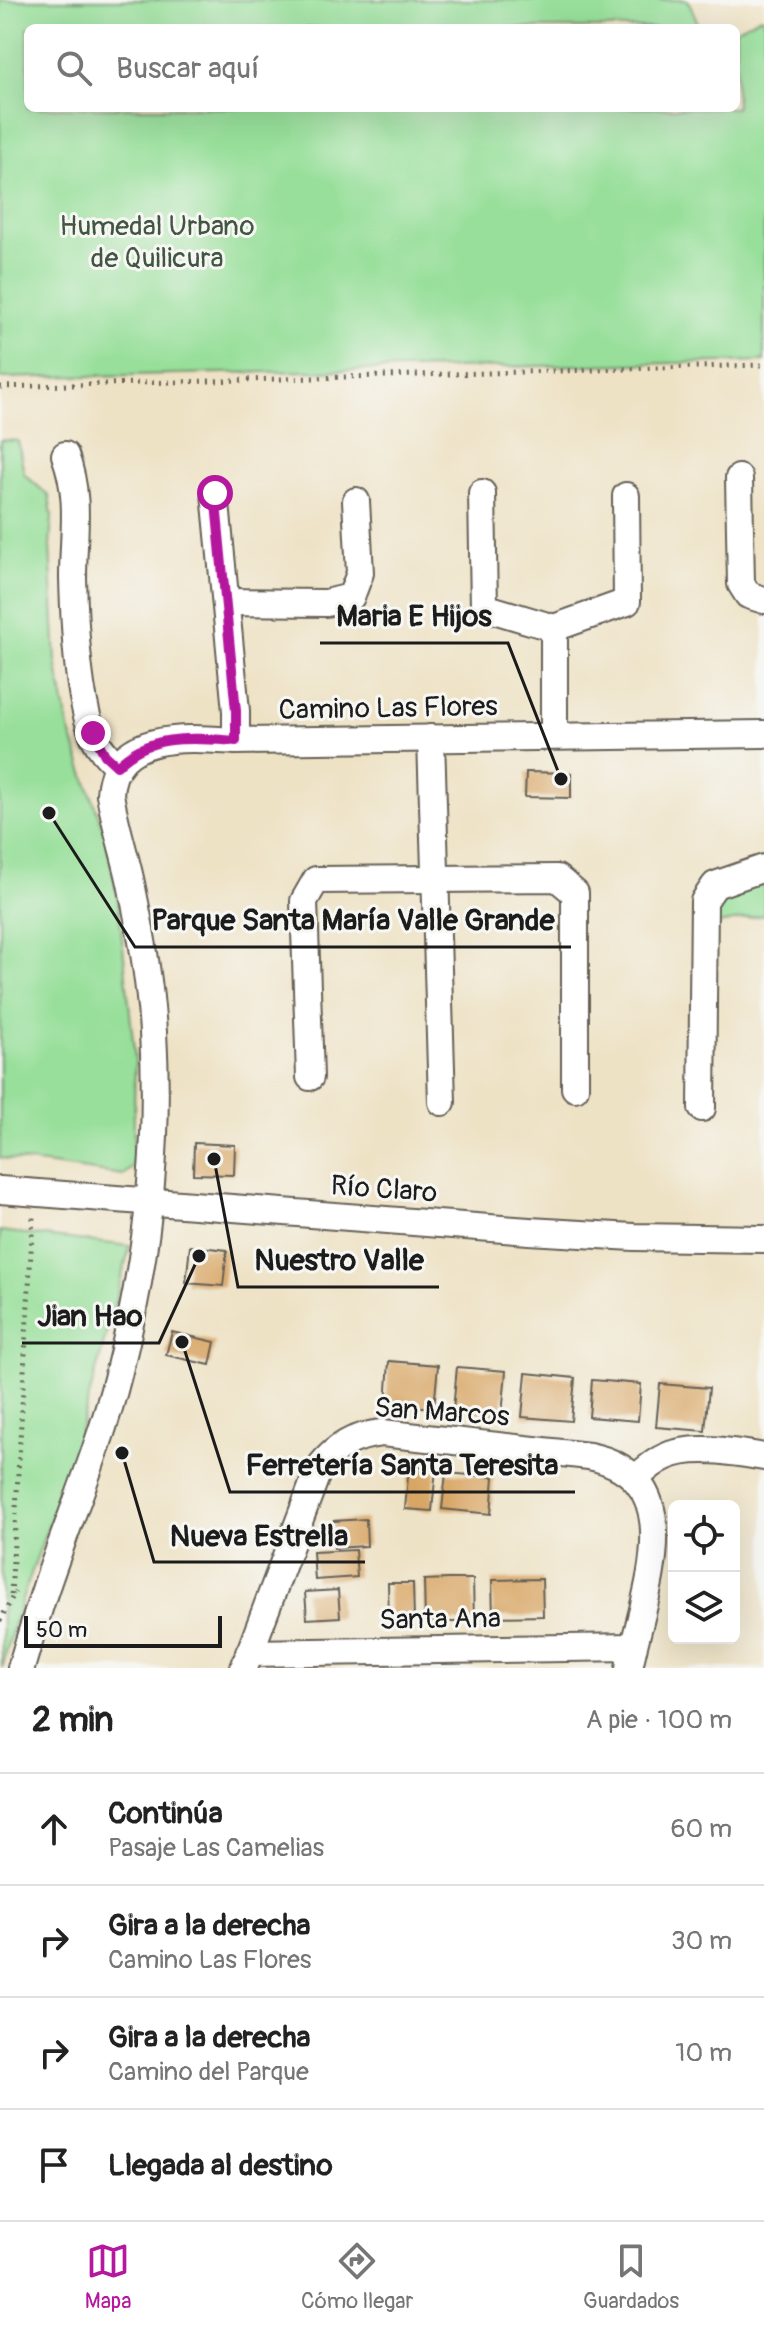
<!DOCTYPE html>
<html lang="es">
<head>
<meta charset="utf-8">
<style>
  :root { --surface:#fff; --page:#f2f2f2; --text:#222; --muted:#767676; --line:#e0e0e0; --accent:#b5179e }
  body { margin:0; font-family:Pangolin,sans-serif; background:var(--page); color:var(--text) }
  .controls { position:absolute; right:24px; bottom:24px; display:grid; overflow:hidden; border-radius:12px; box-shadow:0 8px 32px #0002 }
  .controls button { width:72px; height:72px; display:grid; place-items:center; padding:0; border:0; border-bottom:2px solid var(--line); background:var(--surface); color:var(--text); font:40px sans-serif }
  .scale { position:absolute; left:24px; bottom:20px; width:198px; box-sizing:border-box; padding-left:8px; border:4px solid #1c1c1c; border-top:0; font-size:22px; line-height:28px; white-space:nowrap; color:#1c1c1c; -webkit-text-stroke:6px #f6f6f2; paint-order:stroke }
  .stop { position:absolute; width:24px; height:24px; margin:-18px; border:6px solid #b5179e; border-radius:50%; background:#fff }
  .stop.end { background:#b5179e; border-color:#fff; box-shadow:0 2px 8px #0008 }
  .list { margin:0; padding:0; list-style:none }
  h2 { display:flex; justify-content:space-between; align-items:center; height:104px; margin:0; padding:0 32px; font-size:34px }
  h2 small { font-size:26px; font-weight:400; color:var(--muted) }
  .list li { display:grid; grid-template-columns:52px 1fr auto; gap:24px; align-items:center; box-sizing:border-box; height:112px; padding:0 32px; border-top:2px solid var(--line) }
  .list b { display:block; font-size:30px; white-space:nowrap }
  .list p { margin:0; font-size:26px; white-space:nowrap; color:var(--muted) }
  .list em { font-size:26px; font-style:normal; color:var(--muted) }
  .icon { flex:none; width:44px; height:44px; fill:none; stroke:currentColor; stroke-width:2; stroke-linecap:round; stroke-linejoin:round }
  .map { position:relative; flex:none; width:764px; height:1668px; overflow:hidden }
  .search { position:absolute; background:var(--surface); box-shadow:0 8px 32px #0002; left:24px; right:24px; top:24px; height:88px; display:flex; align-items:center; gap:20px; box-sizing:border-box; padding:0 28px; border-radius:12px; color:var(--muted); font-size:30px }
  .sheet { height:552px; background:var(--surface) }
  nav { display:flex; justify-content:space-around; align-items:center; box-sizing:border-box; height:112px; border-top:2px solid var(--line); background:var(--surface); font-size:22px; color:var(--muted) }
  nav a { display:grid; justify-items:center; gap:4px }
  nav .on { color:var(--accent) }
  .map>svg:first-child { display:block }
  .green { fill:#97df9a; stroke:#5a7e5b; stroke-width:2 }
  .building { fill:#d8a564 }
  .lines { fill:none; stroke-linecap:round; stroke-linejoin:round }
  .minor-casing { stroke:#666157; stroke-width:30 }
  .path { stroke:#666157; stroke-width:5; stroke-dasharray:2 6; stroke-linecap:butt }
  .minor { stroke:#fff; stroke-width:26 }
  .route { stroke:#b5179e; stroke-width:10 }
  .labels { text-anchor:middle; stroke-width:6; stroke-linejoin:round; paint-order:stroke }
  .park-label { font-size:28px; fill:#415642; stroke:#f6f6f2 }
  .street-label { font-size:28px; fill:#1c1c1c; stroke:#f6f6f2 }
  .leader { fill:none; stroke:#1c1c1c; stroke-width:3 }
  .callout-dot { fill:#1c1c1c; stroke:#f6f6f2; stroke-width:3 }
  .callout-label { font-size:30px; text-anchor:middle; font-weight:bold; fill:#1c1c1c; stroke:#f6f6f2; stroke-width:6; stroke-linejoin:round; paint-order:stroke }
</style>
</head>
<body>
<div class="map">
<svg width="764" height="1668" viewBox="0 0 764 1668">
  <rect width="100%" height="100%" fill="#f6f6f2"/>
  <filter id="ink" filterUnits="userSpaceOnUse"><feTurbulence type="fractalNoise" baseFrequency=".0125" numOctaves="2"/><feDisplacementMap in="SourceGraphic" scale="16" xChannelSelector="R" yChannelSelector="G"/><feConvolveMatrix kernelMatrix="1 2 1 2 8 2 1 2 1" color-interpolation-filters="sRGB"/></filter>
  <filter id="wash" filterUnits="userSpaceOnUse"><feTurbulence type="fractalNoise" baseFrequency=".006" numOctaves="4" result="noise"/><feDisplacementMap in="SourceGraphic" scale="32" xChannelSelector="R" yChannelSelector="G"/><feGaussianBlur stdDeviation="1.8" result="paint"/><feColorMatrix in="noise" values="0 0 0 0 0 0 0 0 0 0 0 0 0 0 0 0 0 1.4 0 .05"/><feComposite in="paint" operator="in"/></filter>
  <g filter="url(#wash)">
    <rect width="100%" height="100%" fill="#eee2c5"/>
    <g class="green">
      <path d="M0 0H688L700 28H28V108H736V29L760 17 764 18V361L0 378Z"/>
      <path d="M0 440 18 441 24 474 49 496 52 516 50 545 56 662 69 729 106 838 118 901 135 1059 133 1167 123 1175 0 1158Z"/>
      <path d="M764 879V915L714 925 718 891Z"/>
      <path d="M0 1231 130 1246 73 1456 17 1613 2 1668Z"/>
    </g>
    <g id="blocks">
      <g class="building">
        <path d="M526 772 571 773V798L525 797Z"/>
        <path d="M194 1143 235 1145 234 1175 193 1174Z"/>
        <path d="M190 1246 227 1250 223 1286 186 1283Z"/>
        <path d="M172 1332 215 1342 210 1365 166 1355Z"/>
        <path d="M389 1361 438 1365 434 1408 386 1404Z"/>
        <path d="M457 1367 506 1371 502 1415 453 1410Z"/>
        <path d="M526 1373 575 1378 571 1421 522 1417Z"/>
        <path d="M592 1380 641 1384 638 1421 589 1417Z"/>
        <path d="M660 1384 709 1388 705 1431 656 1427Z"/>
        <path d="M409 1466 436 1469 432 1511 405 1509Z"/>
        <path d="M446 1473 494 1477 491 1514 442 1509Z"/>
        <path d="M366 1519 367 1546 334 1548 333 1521Z"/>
        <path d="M355 1550 357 1577 315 1580 313 1552Z"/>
        <path d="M449 1579H473L474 1622H425L424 1580Z"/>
        <path d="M542 1579 543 1616 493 1617 492 1580Z"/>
        <path d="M388 1583H413L414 1619 389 1620Z"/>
        <path d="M338 1590 340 1617 307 1619 305 1592Z"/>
      </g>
    </g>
  </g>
  <g filter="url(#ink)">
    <use href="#blocks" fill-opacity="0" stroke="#666157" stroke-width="2"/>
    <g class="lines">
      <g class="minor-casing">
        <g id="minor">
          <path d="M65 455C81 499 73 533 73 578 74 619 78 701 94 737 100 749 108 757 117 766"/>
          <path d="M739 478 741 584 748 595 764 600"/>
          <path d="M215 493 236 711V741"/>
          <path d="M482 493 484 607 554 628"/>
          <path d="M226 602 326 603 351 597 360 573 356 501"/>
          <path d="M554 628 627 602 626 496"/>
          <path d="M554 736V628"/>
          <path d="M431 738 442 1102"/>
          <path d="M310 1077 304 901 316 880 557 878 575 893V1088"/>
          <path d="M702 1108 704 901 715 885 764 868"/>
          <path d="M0 1190 529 1231 634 1237 764 1239"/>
          <path d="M635 1479C644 1471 653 1462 665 1457 690 1444 736 1452 764 1457"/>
          <path d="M249 1653 633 1647"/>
          <path d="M21 1668C29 1641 37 1614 46 1587 70 1516 100 1447 118 1375 147 1262 160 1148 153 1032 150 984 142 936 132 888 126 857 115 826 110 794 114 730 190 738 236 741L764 734"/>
          <path d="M244 1668 319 1468C336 1446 354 1436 382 1433L589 1456C696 1478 642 1598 629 1668"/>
        </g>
      </g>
      <g class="path">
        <path d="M0 387 764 365"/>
        <path d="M11 1595 33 1217"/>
        <path d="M0 1621 15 1592"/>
      </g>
      <use href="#minor" class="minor"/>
    </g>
  </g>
  <g class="lines" filter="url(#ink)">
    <path class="route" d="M93 733 105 755 117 766C149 733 193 738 236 741V711L215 493"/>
  </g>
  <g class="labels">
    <g class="park-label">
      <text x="157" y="235">Humedal Urbano<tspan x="157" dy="32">de Quilicura</tspan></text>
    </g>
    <g class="street-label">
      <text transform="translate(388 707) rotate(-1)" y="10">Camino Las Flores</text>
      <text transform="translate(384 1188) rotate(4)" y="10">Río Claro</text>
      <text transform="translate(442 1411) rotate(4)" y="10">San Marcos</text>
      <text transform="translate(440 1618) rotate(-1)" y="10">Santa Ana</text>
    </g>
  </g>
  <path class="leader" d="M561 779L508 643H320M49 813L135 947H571M214 1159L238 1287H439M199 1256L159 1343H22M182 1342L230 1492H575M122 1453L154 1562H365"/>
  <g class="callout-dot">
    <circle cx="561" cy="779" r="8"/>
    <circle cx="49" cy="813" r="8"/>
    <circle cx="214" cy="1159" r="8"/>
    <circle cx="199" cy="1256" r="8"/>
    <circle cx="182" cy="1342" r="8"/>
    <circle cx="122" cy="1453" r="8"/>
  </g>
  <g class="callout-label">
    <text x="414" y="626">Maria E Hijos</text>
    <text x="353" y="930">Parque Santa María Valle Grande</text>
    <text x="339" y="1270">Nuestro Valle</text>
    <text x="90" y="1326">Jian Hao</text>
    <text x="402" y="1475">Ferretería Santa Teresita</text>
    <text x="259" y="1546">Nueva Estrella</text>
  </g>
</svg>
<div class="controls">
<button><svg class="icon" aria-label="locate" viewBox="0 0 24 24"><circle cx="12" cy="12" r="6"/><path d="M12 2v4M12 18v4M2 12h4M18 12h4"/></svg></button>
<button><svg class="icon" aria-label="layers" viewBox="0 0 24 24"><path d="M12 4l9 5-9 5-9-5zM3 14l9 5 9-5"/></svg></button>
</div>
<div class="scale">50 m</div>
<div class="stop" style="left:215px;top:493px"></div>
<div class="stop end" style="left:93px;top:733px"></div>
<div class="search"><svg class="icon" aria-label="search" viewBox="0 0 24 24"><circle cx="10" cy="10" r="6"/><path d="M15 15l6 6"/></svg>Buscar aquí</div>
</div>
<section class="sheet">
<h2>2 min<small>A pie · 100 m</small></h2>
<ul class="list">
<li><svg class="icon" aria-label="ahead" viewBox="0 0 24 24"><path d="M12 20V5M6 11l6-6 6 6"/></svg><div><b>Continúa</b><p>Pasaje Las Camelias</p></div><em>60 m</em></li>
<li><svg class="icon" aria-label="right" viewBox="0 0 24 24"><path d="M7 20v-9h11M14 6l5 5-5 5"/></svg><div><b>Gira a la derecha</b><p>Camino Las Flores</p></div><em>30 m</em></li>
<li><svg class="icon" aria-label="right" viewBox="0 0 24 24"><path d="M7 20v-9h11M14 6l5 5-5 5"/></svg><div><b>Gira a la derecha</b><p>Camino del Parque</p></div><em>10 m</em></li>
<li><svg class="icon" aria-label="arrive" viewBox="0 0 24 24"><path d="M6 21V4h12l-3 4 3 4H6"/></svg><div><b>Llegada al destino</b></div></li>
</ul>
</section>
<nav>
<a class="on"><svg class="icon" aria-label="map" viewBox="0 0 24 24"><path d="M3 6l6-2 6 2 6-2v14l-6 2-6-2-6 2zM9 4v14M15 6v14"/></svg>Mapa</a>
<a><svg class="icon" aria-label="directions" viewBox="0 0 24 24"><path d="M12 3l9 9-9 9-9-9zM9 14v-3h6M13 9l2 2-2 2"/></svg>Cómo llegar</a>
<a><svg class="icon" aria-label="saved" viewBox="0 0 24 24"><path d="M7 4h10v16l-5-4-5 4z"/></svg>Guardados</a>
</nav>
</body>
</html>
